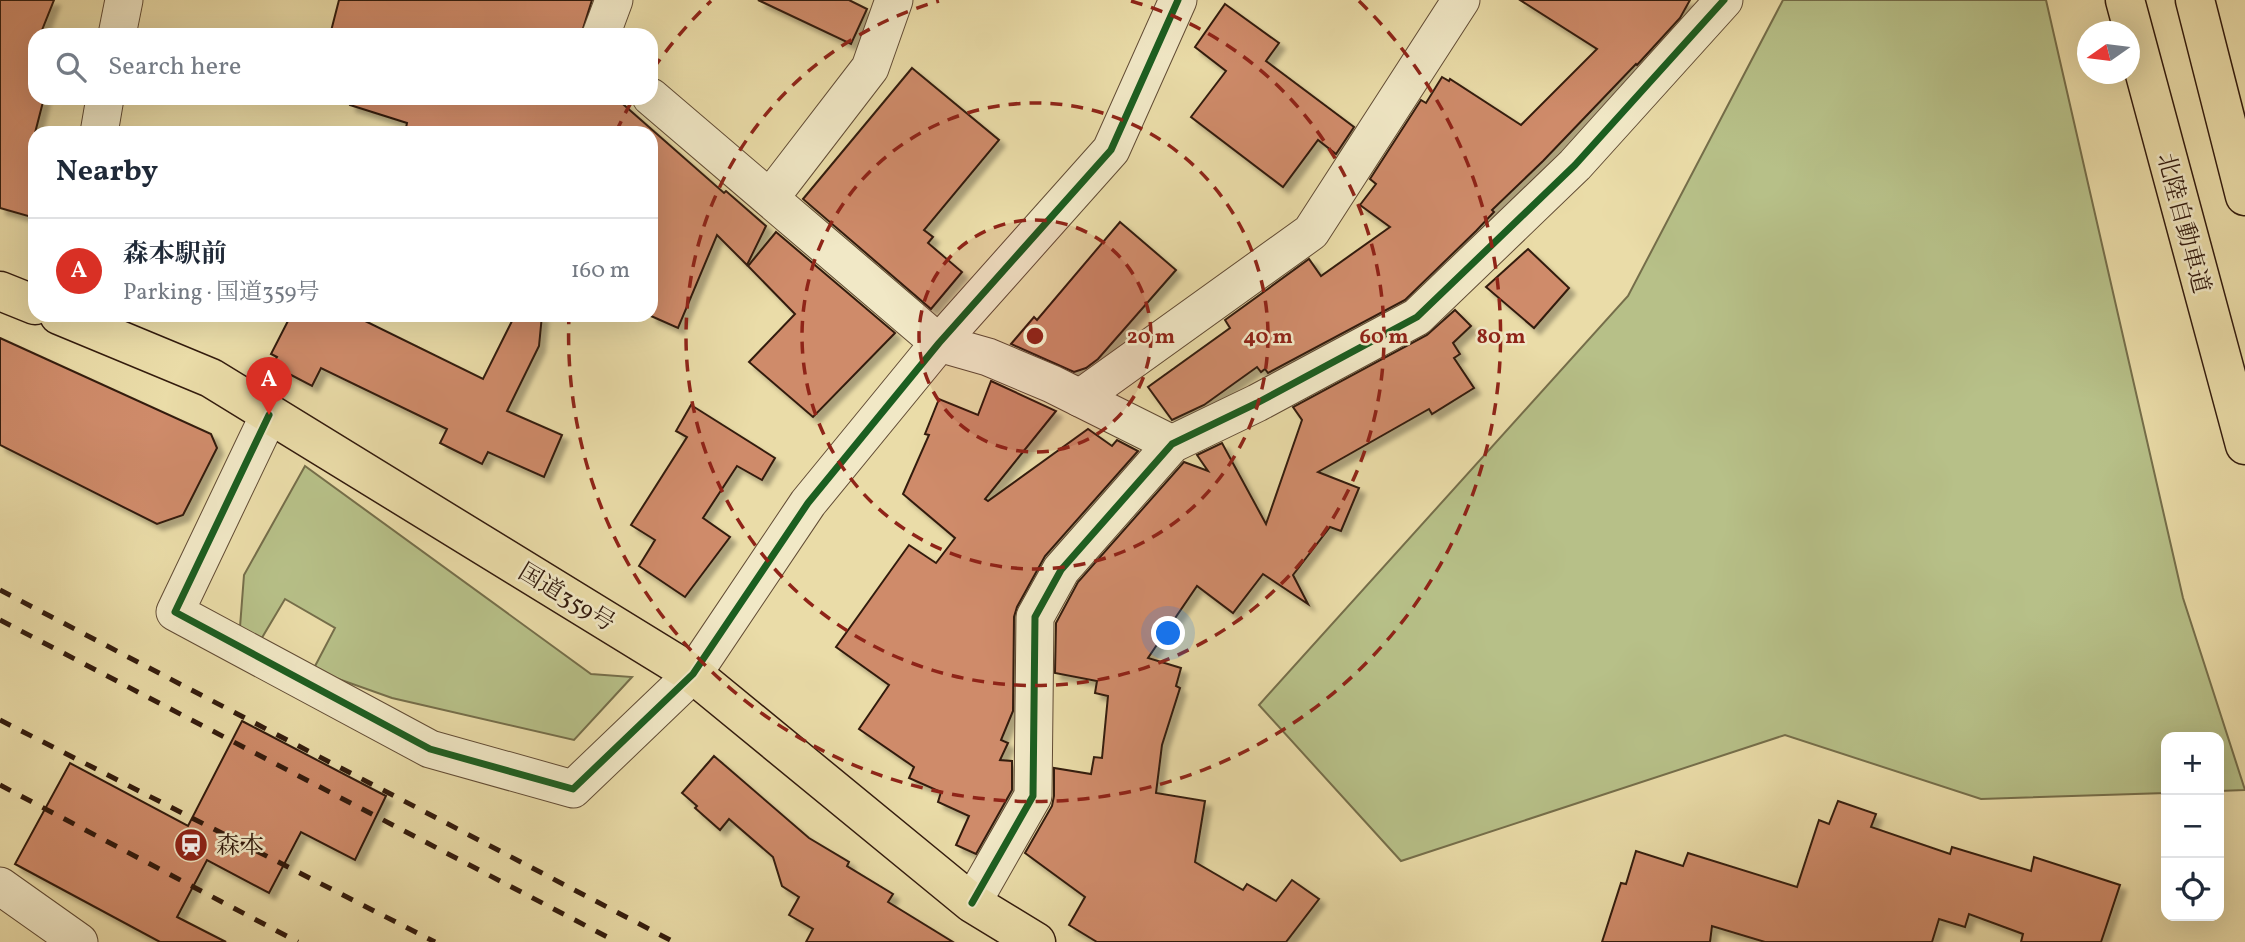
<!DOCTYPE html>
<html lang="en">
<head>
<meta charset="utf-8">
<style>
  :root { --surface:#fff; --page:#f6f6f7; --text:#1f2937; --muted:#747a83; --line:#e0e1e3; --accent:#d93025 }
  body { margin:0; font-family:Vollkorn,"Noto Serif JP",serif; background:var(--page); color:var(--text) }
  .controls { position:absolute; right:21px; bottom:21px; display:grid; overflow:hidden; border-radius:14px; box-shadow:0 7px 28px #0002 }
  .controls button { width:63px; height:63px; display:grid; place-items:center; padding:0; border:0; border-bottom:2px solid var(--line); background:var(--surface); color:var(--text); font:35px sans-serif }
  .compass { position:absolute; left:2077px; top:21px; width:63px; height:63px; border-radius:50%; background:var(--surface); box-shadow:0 7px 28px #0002; rotate:256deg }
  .you { position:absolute; left:1169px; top:634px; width:24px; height:24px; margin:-18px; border:5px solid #fff; border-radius:50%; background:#1a73e8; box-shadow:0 0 0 10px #1a73e833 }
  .badge { display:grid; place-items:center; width:46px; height:46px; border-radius:50%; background:var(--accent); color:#fff; font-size:23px; font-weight:700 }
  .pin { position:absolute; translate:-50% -58px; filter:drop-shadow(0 2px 4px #0008) }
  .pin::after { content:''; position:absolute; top:37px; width:24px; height:21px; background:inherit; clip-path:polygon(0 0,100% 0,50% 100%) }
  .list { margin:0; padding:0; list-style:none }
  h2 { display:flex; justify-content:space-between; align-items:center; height:91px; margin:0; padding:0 28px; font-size:30px }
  h2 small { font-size:23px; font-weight:400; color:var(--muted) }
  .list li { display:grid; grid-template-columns:46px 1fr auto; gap:21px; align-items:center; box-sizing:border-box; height:105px; padding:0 28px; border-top:2px solid var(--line) }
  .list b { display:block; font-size:26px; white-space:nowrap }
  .list p { margin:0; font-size:23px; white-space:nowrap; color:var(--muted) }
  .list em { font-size:23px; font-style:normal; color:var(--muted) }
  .icon { flex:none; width:38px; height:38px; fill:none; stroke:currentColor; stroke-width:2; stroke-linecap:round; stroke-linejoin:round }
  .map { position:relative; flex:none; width:2245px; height:942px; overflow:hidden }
  .search { position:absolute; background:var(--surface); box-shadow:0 7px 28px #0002; left:28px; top:28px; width:630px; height:77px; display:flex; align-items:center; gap:18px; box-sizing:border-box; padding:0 24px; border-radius:21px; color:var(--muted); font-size:26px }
  .panel { position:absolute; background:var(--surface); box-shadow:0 7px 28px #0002; left:28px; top:126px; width:630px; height:196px; border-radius:21px }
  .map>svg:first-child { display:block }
  .green { fill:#b7c088; stroke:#756e4a; stroke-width:2 }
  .building { fill:#cf8b6a; stroke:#331b0d; stroke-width:2; filter:url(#shadow) }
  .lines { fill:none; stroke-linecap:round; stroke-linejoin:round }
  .street-casing { stroke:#614b34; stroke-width:39 }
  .highway-casing { stroke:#331b0d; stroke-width:41 }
  .street { stroke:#f1e8c6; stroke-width:37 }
  .highway { stroke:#eadca8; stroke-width:38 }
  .rail { stroke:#331b0d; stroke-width:5; stroke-dasharray:12 12; stroke-linecap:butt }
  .cycleway-casing { stroke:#f1e8c6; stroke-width:11 }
  .cycleway { stroke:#1b5e20; stroke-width:7 }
  .ring { fill:none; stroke:#8f2418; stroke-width:3.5; stroke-dasharray:12 9 }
  .labels { text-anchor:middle; stroke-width:5; stroke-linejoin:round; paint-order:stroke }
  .street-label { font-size:24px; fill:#331b0d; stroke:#f1e8c6 }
  .poi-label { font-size:24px; fill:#331b0d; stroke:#f1e8c6; text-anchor:start }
  .centre { fill:#8f2418; stroke:#f1e8c6; stroke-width:3.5 }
  .ring-label { font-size:21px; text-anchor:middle; font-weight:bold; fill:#8f2418; stroke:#f1e8c6; stroke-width:5; stroke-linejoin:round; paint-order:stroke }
</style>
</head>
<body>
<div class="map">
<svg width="2245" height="942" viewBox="0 0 2245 942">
  <defs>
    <filter id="shadow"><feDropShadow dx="6" dy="6" stdDeviation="2" flood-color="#0004"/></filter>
  </defs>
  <rect width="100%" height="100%" fill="#eadca8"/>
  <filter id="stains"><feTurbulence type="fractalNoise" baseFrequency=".00286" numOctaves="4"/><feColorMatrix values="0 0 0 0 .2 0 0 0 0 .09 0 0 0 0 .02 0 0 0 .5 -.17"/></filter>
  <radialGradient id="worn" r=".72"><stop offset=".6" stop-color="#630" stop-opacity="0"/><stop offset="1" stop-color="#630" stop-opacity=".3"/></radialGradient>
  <g class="green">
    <path d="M1783 0H2046L2183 598 2245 790 2219 791V737H2166V793L1981 799 1785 735 1401 861 1259 705 1628 296Z"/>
    <path d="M305 466 591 674 632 677 574 740 392 698 313 670 335 628 285 599 260 641 240 627 244 575Z"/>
  </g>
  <g class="building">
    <path d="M0 0H54L40 35H35V98H44L35 133V218L0 208Z"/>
    <path d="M339 0H592L581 35H330Z"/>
    <path d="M758 0H849L867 9 851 44Z"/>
    <path d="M1520 0H1690L1680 18 1637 65 1636 64 1543 161 1492 210 1494 212 1476 231 1405 300 1268 373 1265 369 1261 372 1257 367 1204 405 1172 420 1148 387 1230 328 1225 320 1309 259 1321 276 1390 227 1360 205 1376 184 1370 179 1421 100 1426 103 1442 77 1449 81 1450 79 1521 125 1597 49Z"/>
    <path d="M1225 4 1279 43 1266 61 1354 127 1336 154 1318 140 1283 187 1191 117 1226 71 1195 47Z"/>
    <path d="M912 68 999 140 924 230 933 237 928 243 962 272 931 309 803 199Z"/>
    <path d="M351 98H616L724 193 726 191 766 226 747 265 717 235 678 328 651 316V133H405L407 123 350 105Z"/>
    <path d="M1120 222 1176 270 1098 359 1086 368 1074 372 1011 344 1034 317 1037 320Z"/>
    <path d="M776 232 895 333 813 417 749 362 795 314 748 266Z"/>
    <path d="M1528 249 1569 288 1534 328 1486 287Z"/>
    <path d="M1455 310 1471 326 1453 343 1460 354 1454 358 1474 388 1432 414 1429 409 1318 472 1359 488 1341 531 1330 527 1293 575 1308 604 1263 574 1233 613 1197 586 1148 658 1181 668 1176 686 1180 688 1162 745 1156 793 1205 801 1195 862 1243 890 1247 884 1276 901 1292 880 1319 899 1286 942H1097L1069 925 1085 897 1025 853 1052 806 1054 796V768L1091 774 1094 757 1102 758 1108 696 1095 693 1097 681 1055 673 1056 623 1078 582 1184 462 1208 471 1197 455 1222 443 1266 524 1302 420 1293 407 1427 335Z"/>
    <path d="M291 315H353L483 379 515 315H542L539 346 507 411 562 435 544 477 488 452 482 464 440 443 447 429 321 368 312 386 272 365 277 357 271 354Z"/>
    <path d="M0 338 211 434 217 448 183 515 157 524 0 445Z"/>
    <path d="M991 381 1056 411 985 499 988 501 1088 429 1112 446 1117 440 1138 451 1045 556 1017 607 1014 617 1013 711 1001 740 1008 743 1000 760 1012 761V790L976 854 956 845 969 816 938 802 941 792 909 778 914 767 859 729 889 685 836 647 909 545 936 563 955 538 903 494 929 435 925 434 939 399 978 415Z"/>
    <path d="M691 405 775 458 762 480 737 466 703 518 730 537 685 597 639 566 655 540 631 525 687 437 676 431Z"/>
    <path d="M242 721 386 796 355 860 301 832 269 893 207 860 177 917 226 942H160L15 864 70 763 188 826Z"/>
    <path d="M714 756 809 838 849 862 847 866 893 894 888 902 953 942H806L813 929 789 915 799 897 782 886 773 857 729 819 720 830 695 808 697 806 682 793Z"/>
    <path d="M1838 801 1876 814 1871 827 1950 854 1952 847 2031 871 2034 857 2120 885 2101 942H2021L2023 934 1969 914 1965 927 1939 919 1932 942H1765L1712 926 1710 942H1602L1621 883 1626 884 1636 851 1683 866 1688 853 1797 887 1819 820 1829 824Z"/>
  </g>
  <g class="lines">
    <g class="street-casing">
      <g id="street">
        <path d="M117 35 124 0"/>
        <path d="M601 35 614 0"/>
        <path d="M651 97 939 343 988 357 1052 384 1172 444"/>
        <path d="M99 133 105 98"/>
        <path d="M770 198 870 68 894 0"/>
        <path d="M1080 398 1311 232 1461 0"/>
        <path d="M269 415 175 612 430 749 573 789 693 674 808 503 939 343 1111 150 1178 0"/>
        <path d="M0 886 79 942"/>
        <path d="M972 903 1033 796 1035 617 1061 570 1172 444 1257 403 1417 317 1575 165 1724 0"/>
      </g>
    </g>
    <g class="highway-casing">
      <g id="highway">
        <path d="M2125 0 2245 445"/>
        <path d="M2195 0 2245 196"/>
        <path d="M0 291 35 305"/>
        <path d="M59 315 211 378 693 674 972 903 1036 942"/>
      </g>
    </g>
    <use href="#street" class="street"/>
    <use href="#highway" class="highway"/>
    <g class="rail">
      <path d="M0 590 674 942"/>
      <path d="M0 620 617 942"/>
      <path d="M0 720 435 942"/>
      <path d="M0 785 298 942"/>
    </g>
    <g class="cycleway-casing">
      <g id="cycleway">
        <path d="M269 415 175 612 430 749 573 789 693 674 808 503 939 343 1111 150 1178 0"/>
        <path d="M972 903 1033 796 1035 617 1061 570 1172 444 1257 403 1417 317 1575 165 1724 0"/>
      </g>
    </g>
    <use href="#cycleway" class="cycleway"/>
  </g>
  <circle cx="1035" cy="336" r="116" fill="#8f2418" fill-opacity=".12"/>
  <g class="ring">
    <circle cx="1035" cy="336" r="116"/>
    <circle cx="1035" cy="336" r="233"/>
    <path d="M1131 1A349 349 0 1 1 939 1"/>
    <path d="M616 132A466 466 0 0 1 633 99M653 69A466 466 0 0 1 711 1M1359 1A466 466 0 1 1 569 316"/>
  </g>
  <defs>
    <g id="station-disc" transform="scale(1.75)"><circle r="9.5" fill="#8f2418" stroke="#f1e8c6"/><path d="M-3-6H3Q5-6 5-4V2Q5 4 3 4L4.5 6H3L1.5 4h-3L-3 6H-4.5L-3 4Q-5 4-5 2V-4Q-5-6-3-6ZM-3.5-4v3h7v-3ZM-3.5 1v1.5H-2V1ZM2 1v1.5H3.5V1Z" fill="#fff"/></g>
  </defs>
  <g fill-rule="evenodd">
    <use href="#station-disc" x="191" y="845"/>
  </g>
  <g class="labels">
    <g class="street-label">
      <text transform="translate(2184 223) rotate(75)" y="8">北陸自動車道</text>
      <text transform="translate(567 597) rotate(31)" y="8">国道359号</text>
    </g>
    <g class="poi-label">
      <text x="216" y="853">森本</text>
    </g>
  </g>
  <circle cx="1035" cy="336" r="10" class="centre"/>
  <g class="ring-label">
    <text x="1151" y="343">20 m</text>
    <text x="1268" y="343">40 m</text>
    <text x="1384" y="343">60 m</text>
    <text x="1501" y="343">80 m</text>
  </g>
  <rect width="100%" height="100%" filter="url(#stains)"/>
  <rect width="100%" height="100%" fill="url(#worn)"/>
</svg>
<div class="controls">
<button>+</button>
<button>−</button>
<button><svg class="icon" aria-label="locate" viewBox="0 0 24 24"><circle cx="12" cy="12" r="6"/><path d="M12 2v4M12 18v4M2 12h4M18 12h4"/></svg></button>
</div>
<svg class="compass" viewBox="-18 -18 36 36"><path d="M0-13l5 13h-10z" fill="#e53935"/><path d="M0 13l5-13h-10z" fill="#747a83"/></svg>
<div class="you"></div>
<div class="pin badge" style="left:269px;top:415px">A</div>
<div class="search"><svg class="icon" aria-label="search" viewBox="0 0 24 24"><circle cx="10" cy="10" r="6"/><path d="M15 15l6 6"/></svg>Search here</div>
<section class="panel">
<h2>Nearby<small></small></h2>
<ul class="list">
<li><span class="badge">A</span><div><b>森本駅前</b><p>Parking · 国道359号</p></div><em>160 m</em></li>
</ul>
</section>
</div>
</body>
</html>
